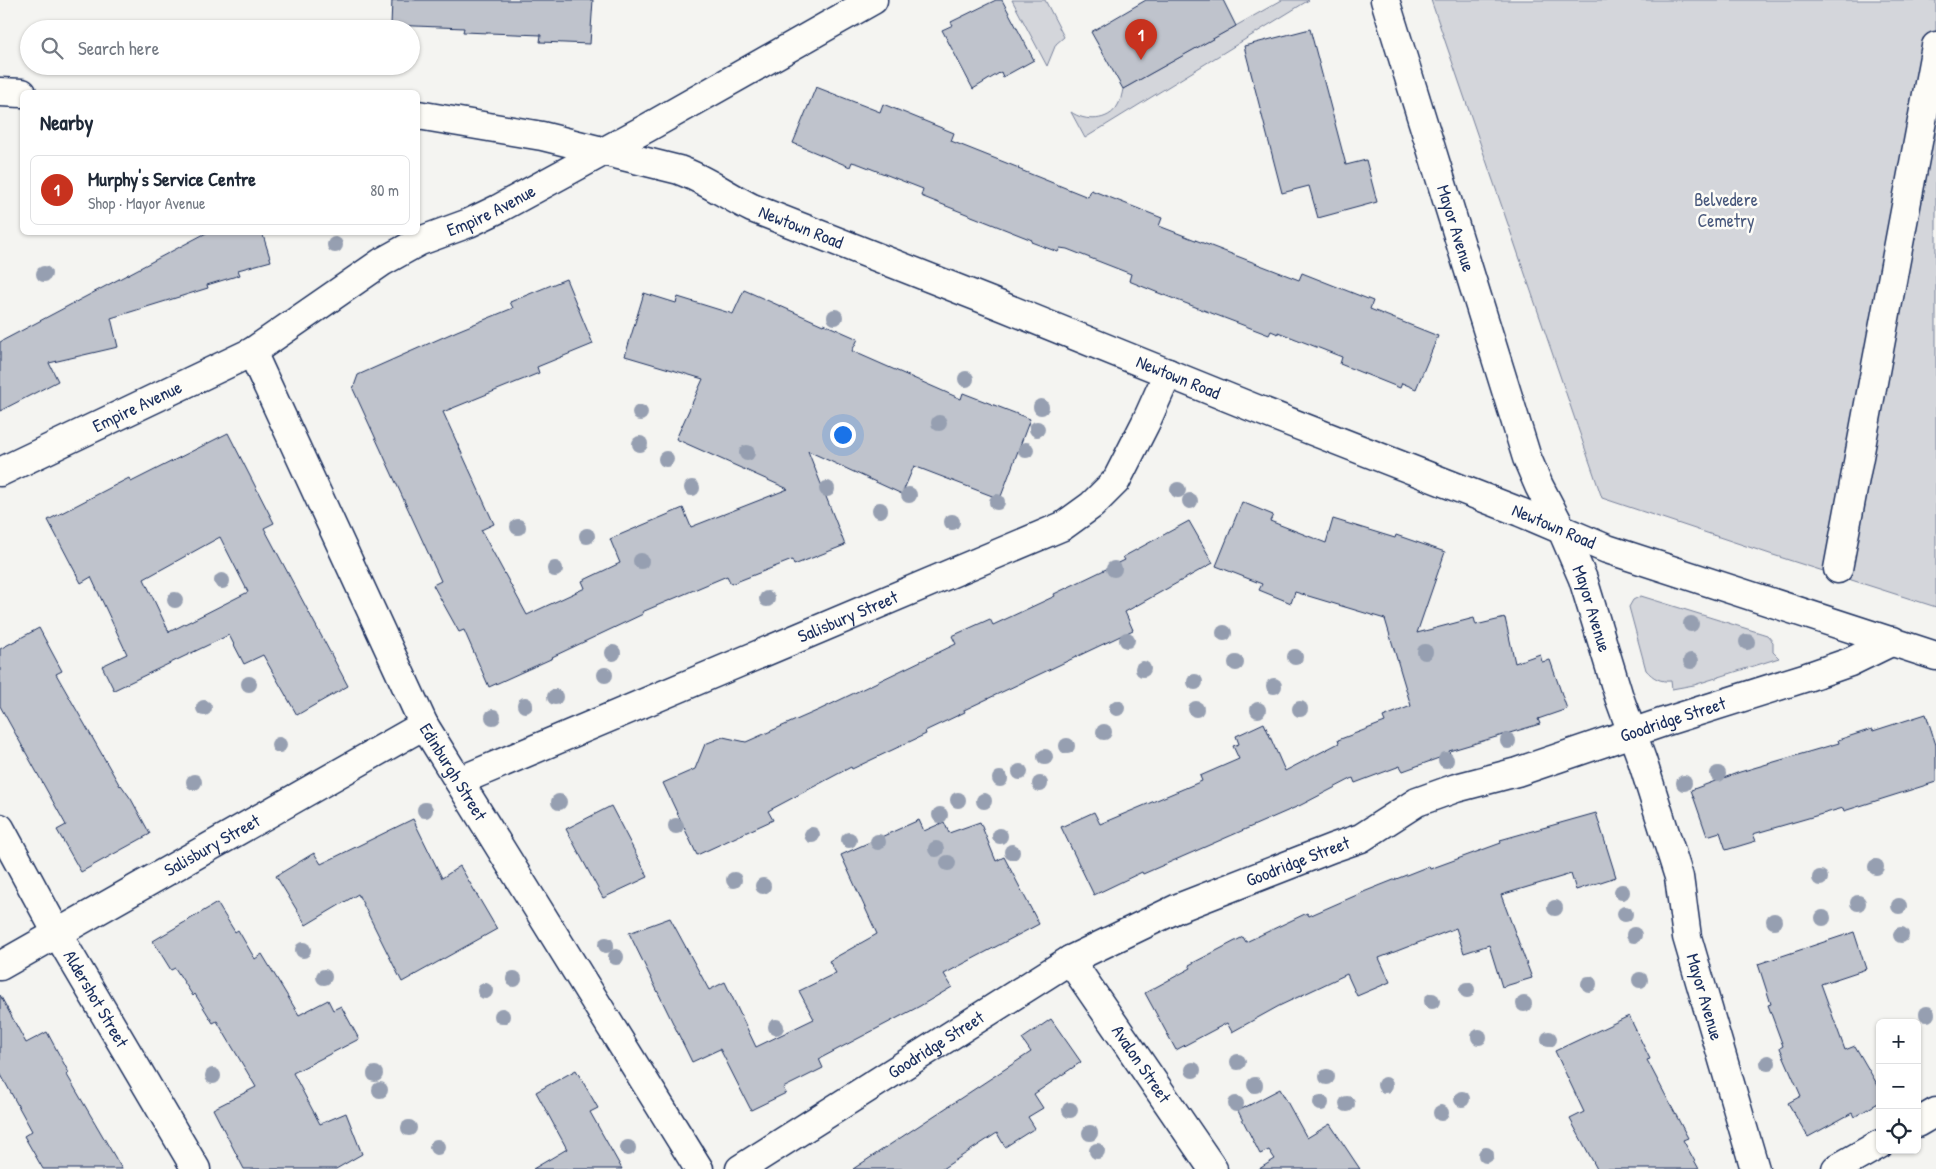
<!DOCTYPE html>
<html lang="en">
<head>
<meta charset="utf-8">
<style>
  :root { --surface:#fff; --page:#f2f2f3; --text:#1f2937; --muted:#747a83; --line:#e0e1e3; --accent:#c8321e }
  body { margin:0; font-family:"Patrick Hand",sans-serif; background:var(--page); color:var(--text) }
  .controls { position:absolute; right:15px; bottom:15px; display:grid; overflow:hidden; border-radius:8px; box-shadow:0 1px 4px #0004 }
  .controls button { width:45px; height:45px; display:grid; place-items:center; padding:0; border:0; border-bottom:1px solid var(--line); background:var(--surface); color:var(--text); font:25px sans-serif }
  .you { position:absolute; left:842px; top:434px; width:18px; height:18px; margin:-12px; border:4px solid #fff; border-radius:50%; background:#1a73e8; box-shadow:0 0 0 8px #1a73e833 }
  .badge { display:grid; place-items:center; width:32px; height:32px; border-radius:50%; background:var(--accent); color:#fff; font-size:16px; font-weight:700 }
  .pin { position:absolute; translate:-50% -41px; filter:drop-shadow(0 1px 2px #0008) }
  .pin::after { content:''; position:absolute; top:26px; width:18px; height:15px; background:inherit; clip-path:polygon(0 0,100% 0,50% 100%) }
  .list { margin:0; padding:0; list-style:none }
  h2 { display:flex; justify-content:space-between; align-items:center; height:65px; margin:0; padding:0 20px; font-size:21px }
  h2 small { font-size:16px; font-weight:400; color:var(--muted) }
  .list li { display:grid; grid-template-columns:32px 1fr auto; gap:15px; align-items:center; box-sizing:border-box; height:70px; margin:0 10px 10px; padding:0 10px; border:1px solid var(--line); border-radius:8px }
  .list b { display:block; font-size:19px; white-space:nowrap }
  .list p { margin:0; font-size:16px; white-space:nowrap; color:var(--muted) }
  .list em { font-size:16px; font-style:normal; color:var(--muted) }
  .icon { flex:none; width:28px; height:28px; fill:none; stroke:currentColor; stroke-width:2; stroke-linecap:round; stroke-linejoin:round }
  .map { position:relative; flex:none; width:1936px; height:1169px; overflow:hidden }
  .search { position:absolute; background:var(--surface); box-shadow:0 1px 4px #0004; left:20px; top:20px; width:400px; height:55px; display:flex; align-items:center; gap:12px; box-sizing:border-box; padding:0 18px; border-radius:28px; color:var(--muted); font-size:19px }
  .panel { position:absolute; background:var(--surface); box-shadow:0 1px 4px #0004; left:20px; top:90px; width:400px; height:145px; border-radius:8px }
  .map>svg:first-child { display:block }
  .green { fill:#d4d6db; stroke:#78829c }
  .building { fill:#bfc3cc; stroke:#1b2f5e; fill-rule:evenodd }
  .lines { fill:none; stroke-linecap:round; stroke-linejoin:round }
  .minor-casing { stroke:#1b2f5e; stroke-width:31 }
  .minor { stroke:#fdfcf7; stroke-width:28 }
  .tree { fill:#969fb1 }
  .labels { text-anchor:middle; stroke-width:5; stroke-linejoin:round; paint-order:stroke }
  .park-label { font-size:18px; fill:#49597d; stroke:#fdfcf7 }
  .street-label { font-size:18px; fill:#1b2f5e; stroke:#fdfcf7 }
</style>
</head>
<body>
<div class="map">
<svg width="1936" height="1169" viewBox="0 0 1936 1169">
  <rect width="100%" height="100%" fill="#f4f4f1"/>
  <filter id="ink" filterUnits="userSpaceOnUse"><feTurbulence type="fractalNoise" baseFrequency=".02" numOctaves="2"/><feDisplacementMap in="SourceGraphic" scale="10" xChannelSelector="R" yChannelSelector="G"/><feConvolveMatrix kernelMatrix="1 2 1 2 8 2 1 2 1" color-interpolation-filters="sRGB"/></filter>
  <g filter="url(#ink)">
    <g class="green">
      <path d="M1012 0H1045L1064 37 1056 44 1047 66Z"/>
      <path d="M1282 0H1309L1085 138 1071 112C1085 122 1109 122 1118 105 1121 100 1122 94 1123 89Z"/>
      <path d="M1431 0H1936V607L1770 554 1602 498Z"/>
      <path d="M1641 596 1767 635 1773 642V652L1779 658 1694 685 1672 689 1671 681C1660 682 1653 678 1646 670L1629 607 1633 600Z"/>
    </g>
    <g class="building">
      <path d="M392 0H593L590 44 540 42 541 35 463 32 464 28 391 25Z"/>
      <path d="M996 0H1002L1034 60 1003 77 1001 72 973 89 942 30 953 25 951 22Z"/>
      <path d="M1146 0H1223L1236 26 1123 89 1091 32Z"/>
      <path d="M1310 29 1346 165 1366 160 1377 202 1318 218 1309 186 1282 193 1244 46Z"/>
      <path d="M816 87 880 112 883 104 954 133 951 141 1019 168 1018 169 1088 197 1091 190 1162 218 1159 226 1299 280 1302 273 1373 301 1370 309 1438 336 1416 389 1402 383 1400 388 1340 364 1342 357 1278 332V334L1271 331 1269 335 1156 292 1129 281 1131 274 1067 249 1060 248 1058 252 1031 242 1032 240 921 196 923 189 859 164 852 162 850 167 793 143Z"/>
      <path d="M208 232H262L271 261 238 270 240 275 207 285 208 288 111 318 118 347 49 363 58 381 0 411V342Z"/>
      <path d="M566 279 593 344 537 367 539 373 443 412 494 524 481 530 527 615 585 588 582 581 620 563 610 539 683 508 691 527 788 489 676 439 703 379 625 356 644 293 676 303 678 297 733 314 744 290 823 325 824 324 858 339 852 351 961 399 963 393 1030 419 1000 499 914 466 902 494 808 451 845 545 794 565 792 560 731 584 727 576 642 612 643 614 552 657 553 658 489 687 464 630 459 632 433 585 441 581 353 389 358 375 457 331 513 308 510 302Z"/>
      <path d="M228 433 274 523 264 528 348 686 297 715 263 655 244 664 229 635 114 690 102 666 127 654 91 577 81 583 48 520 129 478 131 482ZM220 537 248 592 169 632 144 579Z"/>
      <path d="M1242 502 1273 515 1270 521 1326 543 1333 519 1395 538 1396 535 1445 552 1417 633 1474 618 1476 625 1505 618 1515 663 1540 654 1542 662 1550 660 1567 709 1538 719 1540 724 1449 751 1450 754 1403 771 1400 766 1355 783 1353 778 1301 805 1143 874 1142 872 1094 895 1061 827 1094 812 1100 824 1202 781 1200 776 1239 759 1233 746 1239 744 1236 736 1264 723 1285 771 1339 743 1338 740 1385 722 1383 717 1411 706 1385 619 1295 592 1291 603 1259 590 1262 584 1216 566Z"/>
      <path d="M1189 521 1213 563 1125 612 1133 630 964 710 965 712 925 731 926 734 852 769 851 767 768 811 773 820 697 855 663 783 695 769 705 744 723 737 746 742 819 710 956 644 952 636 990 619 993 625 1055 596 1054 594 1125 560 1123 557Z"/>
      <path d="M39 628 62 671 56 674 120 786 121 785 131 799 150 834 81 872 57 830 66 825 0 706V649Z"/>
      <path d="M1926 714 1936 745V782L1844 811 1843 808 1753 834 1756 841 1726 850 1720 832 1707 836 1691 790 1740 772 1839 743 1838 740 1872 729 1873 731Z"/>
      <path d="M611 806 648 877 603 898 566 829Z"/>
      <path d="M1596 813 1616 877 1576 890 1571 874 1501 895 1532 978 1502 987 1489 945 1464 953 1456 928 1379 958 1390 982 1357 996 1347 974 1279 1006 1232 1032 1227 1023 1176 1050 1145 993 1191 968 1189 965 1243 937 1246 942 1307 913 1309 916 1366 891 1429 866 1430 869 1501 843 1500 840Z"/>
      <path d="M413 819 442 878 460 866 497 929 402 982 358 894 306 925 276 876 314 853 321 864Z"/>
      <path d="M919 820 924 831 944 822 949 833 980 822 996 861 1004 857 1039 924 944 974 952 987 920 1006 819 1059 823 1068 783 1088 786 1093 751 1110 720 1049 692 1062 629 933 670 918 709 990 725 982 756 1047 814 1019 799 991 836 973 829 961 877 934 841 855Z"/>
      <path d="M217 903 235 932 238 930 255 959 262 954 299 1015 328 1000 333 1010 341 1006 359 1039 293 1073 320 1124 346 1113 362 1154 336 1169H244L213 1109 256 1087 217 1021 213 1023 195 994 193 996 175 968 171 970 153 941Z"/>
      <path d="M1854 932 1866 969 1821 984 1845 1050 1855 1046 1880 1089V1102L1854 1117 1852 1113 1808 1137 1788 1103 1801 1096 1780 1048 1783 1046 1768 1005 1771 1004 1758 964Z"/>
      <path d="M0 995 26 1043 47 1032 69 1073 67 1075 122 1169H43L24 1136 32 1131 0 1073Z"/>
      <path d="M1629 1016 1650 1059 1647 1060 1688 1138 1683 1140 1699 1169H1597L1570 1119 1584 1112 1555 1051Z"/>
      <path d="M1051 1019 1081 1062 1034 1094 1043 1108 1028 1117 1035 1128 1005 1147 997 1133 942 1169H853L1031 1052 1022 1039Z"/>
      <path d="M576 1070 598 1108 590 1112 622 1169H533L567 1149 536 1092Z"/>
      <path d="M1280 1089 1307 1138 1330 1124 1360 1169H1259L1275 1159 1269 1150 1260 1154 1238 1111Z"/>
    </g>
    <g class="lines">
      <g class="minor-casing">
        <g id="minor">
          <path id="s1" d="M1385 0 1527 458 1539 486 1562 530 1583 579 1619 697 1642 760 1679 877 1687 937 1755 1169"/>
          <path d="M0 92 22 93"/>
          <path id="s2" d="M418 115 542 136 679 170C705 179 727 196 752 208L1004 307 1254 408 1520 512 1607 549 1936 656"/>
          <path id="s3" d="M252 352 424 725 699 1169"/>
          <path id="s4" d="M0 472 252 352 382 262 409 247 420 241 469 223 498 209 647 128 873 0"/>
          <path d="M1838 569 1936 46"/>
          <path id="s5" d="M459 781 1063 526 1092 505 1116 481 1146 422 1168 373"/>
          <path id="s6" d="M0 828 57 933 196 1169"/>
          <path id="s7" d="M1070 960 1213 1169"/>
          <path id="s8" d="M0 966 424 725"/>
          <path d="M1917 1123 1936 1112"/>
          <path id="s9" d="M740 1169 1070 960 1178 908 1332 848 1361 838 1417 802 1456 788 1517 772 1664 722 1807 677 1850 662 1893 641"/>
          <path d="M1836 1169 1880 1144"/>
        </g>
      </g>
      <use href="#minor" class="minor"/>
    </g>
    <g class="tree">
      <circle cx="335" cy="245" r="8"/>
      <circle cx="44" cy="274" r="8"/>
      <circle cx="835" cy="317" r="8"/>
      <circle cx="966" cy="379" r="8"/>
      <circle cx="1041" cy="407" r="8"/>
      <circle cx="640" cy="413" r="8"/>
      <circle cx="939" cy="423" r="8"/>
      <circle cx="1037" cy="429" r="8"/>
      <circle cx="640" cy="444" r="8"/>
      <circle cx="1026" cy="450" r="8"/>
      <circle cx="747" cy="453" r="8"/>
      <circle cx="666" cy="459" r="8"/>
      <circle cx="692" cy="488" r="8"/>
      <circle cx="827" cy="489" r="8"/>
      <circle cx="1178" cy="490" r="8"/>
      <circle cx="909" cy="495" r="8"/>
      <circle cx="1190" cy="501" r="8"/>
      <circle cx="997" cy="502" r="8"/>
      <circle cx="880" cy="510" r="8"/>
      <circle cx="952" cy="522" r="8"/>
      <circle cx="518" cy="527" r="8"/>
      <circle cx="587" cy="536" r="8"/>
      <circle cx="641" cy="561" r="8"/>
      <circle cx="555" cy="569" r="8"/>
      <circle cx="1114" cy="569" r="8"/>
      <circle cx="222" cy="581" r="8"/>
      <circle cx="767" cy="599" r="8"/>
      <circle cx="175" cy="600" r="8"/>
      <circle cx="1691" cy="624" r="8"/>
      <circle cx="1224" cy="633" r="8"/>
      <circle cx="1127" cy="640" r="8"/>
      <circle cx="1747" cy="642" r="8"/>
      <circle cx="1425" cy="652" r="8"/>
      <circle cx="613" cy="653" r="8"/>
      <circle cx="1295" cy="657" r="8"/>
      <circle cx="1691" cy="661" r="8"/>
      <circle cx="1236" cy="663" r="8"/>
      <circle cx="1143" cy="669" r="8"/>
      <circle cx="605" cy="675" r="8"/>
      <circle cx="1195" cy="682" r="8"/>
      <circle cx="249" cy="684" r="8"/>
      <circle cx="1274" cy="686" r="8"/>
      <circle cx="555" cy="697" r="8"/>
      <circle cx="525" cy="705" r="8"/>
      <circle cx="204" cy="708" r="8"/>
      <circle cx="1117" cy="708" r="8"/>
      <circle cx="1196" cy="709" r="8"/>
      <circle cx="1300" cy="709" r="8"/>
      <circle cx="1258" cy="710" r="8"/>
      <circle cx="493" cy="717" r="8"/>
      <circle cx="1104" cy="732" r="8"/>
      <circle cx="1508" cy="741" r="8"/>
      <circle cx="279" cy="745" r="8"/>
      <circle cx="1067" cy="746" r="8"/>
      <circle cx="1045" cy="757" r="8"/>
      <circle cx="1446" cy="760" r="8"/>
      <circle cx="1020" cy="772" r="8"/>
      <circle cx="1718" cy="774" r="8"/>
      <circle cx="1000" cy="779" r="8"/>
      <circle cx="194" cy="782" r="8"/>
      <circle cx="1684" cy="783" r="8"/>
      <circle cx="1040" cy="784" r="8"/>
      <circle cx="958" cy="800" r="8"/>
      <circle cx="984" cy="801" r="8"/>
      <circle cx="559" cy="802" r="8"/>
      <circle cx="425" cy="810" r="8"/>
      <circle cx="940" cy="815" r="8"/>
      <circle cx="676" cy="826" r="8"/>
      <circle cx="812" cy="835" r="8"/>
      <circle cx="1000" cy="836" r="8"/>
      <circle cx="849" cy="840" r="8"/>
      <circle cx="878" cy="842" r="8"/>
      <circle cx="936" cy="849" r="8"/>
      <circle cx="1012" cy="852" r="8"/>
      <circle cx="948" cy="863" r="8"/>
      <circle cx="1876" cy="867" r="8"/>
      <circle cx="1820" cy="878" r="8"/>
      <circle cx="734" cy="880" r="8"/>
      <circle cx="763" cy="886" r="8"/>
      <circle cx="1622" cy="892" r="8"/>
      <circle cx="1858" cy="903" r="8"/>
      <circle cx="1899" cy="906" r="8"/>
      <circle cx="1555" cy="908" r="8"/>
      <circle cx="1625" cy="914" r="8"/>
      <circle cx="1823" cy="918" r="8"/>
      <circle cx="1774" cy="921" r="8"/>
      <circle cx="1634" cy="935" r="8"/>
      <circle cx="1901" cy="935" r="8"/>
      <circle cx="606" cy="945" r="8"/>
      <circle cx="303" cy="950" r="8"/>
      <circle cx="616" cy="957" r="8"/>
      <circle cx="324" cy="977" r="8"/>
      <circle cx="514" cy="979" r="8"/>
      <circle cx="1640" cy="980" r="8"/>
      <circle cx="1589" cy="984" r="8"/>
      <circle cx="1467" cy="990" r="8"/>
      <circle cx="485" cy="991" r="8"/>
      <circle cx="1432" cy="1001" r="8"/>
      <circle cx="1524" cy="1004" r="8"/>
      <circle cx="1927" cy="1014" r="8"/>
      <circle cx="502" cy="1016" r="8"/>
      <circle cx="776" cy="1027" r="8"/>
      <circle cx="1479" cy="1037" r="8"/>
      <circle cx="1549" cy="1039" r="8"/>
      <circle cx="1238" cy="1062" r="8"/>
      <circle cx="1768" cy="1063" r="8"/>
      <circle cx="1193" cy="1070" r="8"/>
      <circle cx="375" cy="1074" r="8"/>
      <circle cx="213" cy="1076" r="8"/>
      <circle cx="1327" cy="1077" r="8"/>
      <circle cx="1255" cy="1085" r="8"/>
      <circle cx="1385" cy="1085" r="8"/>
      <circle cx="380" cy="1090" r="8"/>
      <circle cx="1462" cy="1099" r="8"/>
      <circle cx="1321" cy="1103" r="8"/>
      <circle cx="1236" cy="1104" r="8"/>
      <circle cx="1347" cy="1104" r="8"/>
      <circle cx="1070" cy="1110" r="8"/>
      <circle cx="1441" cy="1113" r="8"/>
      <circle cx="409" cy="1128" r="8"/>
      <circle cx="1090" cy="1133" r="8"/>
      <circle cx="437" cy="1147" r="8"/>
      <circle cx="628" cy="1148" r="8"/>
      <circle cx="1097" cy="1151" r="8"/>
      <circle cx="1486" cy="1155" r="8"/>
    </g>
  </g>
  <g class="labels">
    <g class="park-label">
      <text x="1726" y="206">Belvedere<tspan x="1726" dy="21">Cemetry</tspan></text>
    </g>
    <g class="street-label">
      <text dy="6" stroke="none"><textPath href="#s4" startOffset="558">Empire Avenue</textPath></text>
      <text dy="6" stroke="none"><textPath href="#s2" startOffset="402">Newtown Road</textPath></text>
      <text dy="6" stroke="none"><textPath href="#s1" startOffset="239">Mayor Avenue</textPath></text>
      <text dy="6" stroke="none"><textPath href="#s2" startOffset="808">Newtown Road</textPath></text>
      <text dy="6" stroke="none"><textPath href="#s4" startOffset="152">Empire Avenue</textPath></text>
      <text dy="6" stroke="none"><textPath href="#s2" startOffset="1212">Newtown Road</textPath></text>
      <text dy="6" stroke="none"><textPath href="#s1" startOffset="644">Mayor Avenue</textPath></text>
      <text dy="6" stroke="none"><textPath href="#s5" startOffset="422">Salisbury Street</textPath></text>
      <text dy="6" stroke="none"><textPath href="#s9" startOffset="1042">Goodridge Street</textPath></text>
      <text dy="6" stroke="none"><textPath href="#s3" startOffset="466">Edinburgh Street</textPath></text>
      <text dy="6" stroke="none"><textPath href="#s8" startOffset="244">Salisbury Street</textPath></text>
      <text dy="6" stroke="none"><textPath href="#s9" startOffset="639">Goodridge Street</textPath></text>
      <text dy="6" stroke="none"><textPath href="#s1" startOffset="1049">Mayor Avenue</textPath></text>
      <text dy="6" stroke="none"><textPath href="#s6" startOffset="196">Aldershot Street</textPath></text>
      <text dy="6" stroke="none"><textPath href="#s9" startOffset="232">Goodridge Street</textPath></text>
      <text dy="6" stroke="none"><textPath href="#s7" startOffset="126">Avalon Street</textPath></text>
    </g>
  </g>
</svg>
<div class="controls">
<button>+</button>
<button>−</button>
<button><svg class="icon" aria-label="locate" viewBox="0 0 24 24"><circle cx="12" cy="12" r="6"/><path d="M12 2v4M12 18v4M2 12h4M18 12h4"/></svg></button>
</div>
<div class="you"></div>
<div class="pin badge" style="left:1141px;top:60px">1</div>
<div class="search"><svg class="icon" aria-label="search" viewBox="0 0 24 24"><circle cx="10" cy="10" r="6"/><path d="M15 15l6 6"/></svg>Search here</div>
<section class="panel">
<h2>Nearby<small></small></h2>
<ul class="list">
<li><span class="badge">1</span><div><b>Murphy's Service Centre</b><p>Shop · Mayor Avenue</p></div><em>80 m</em></li>
</ul>
</section>
</div>
</body>
</html>
